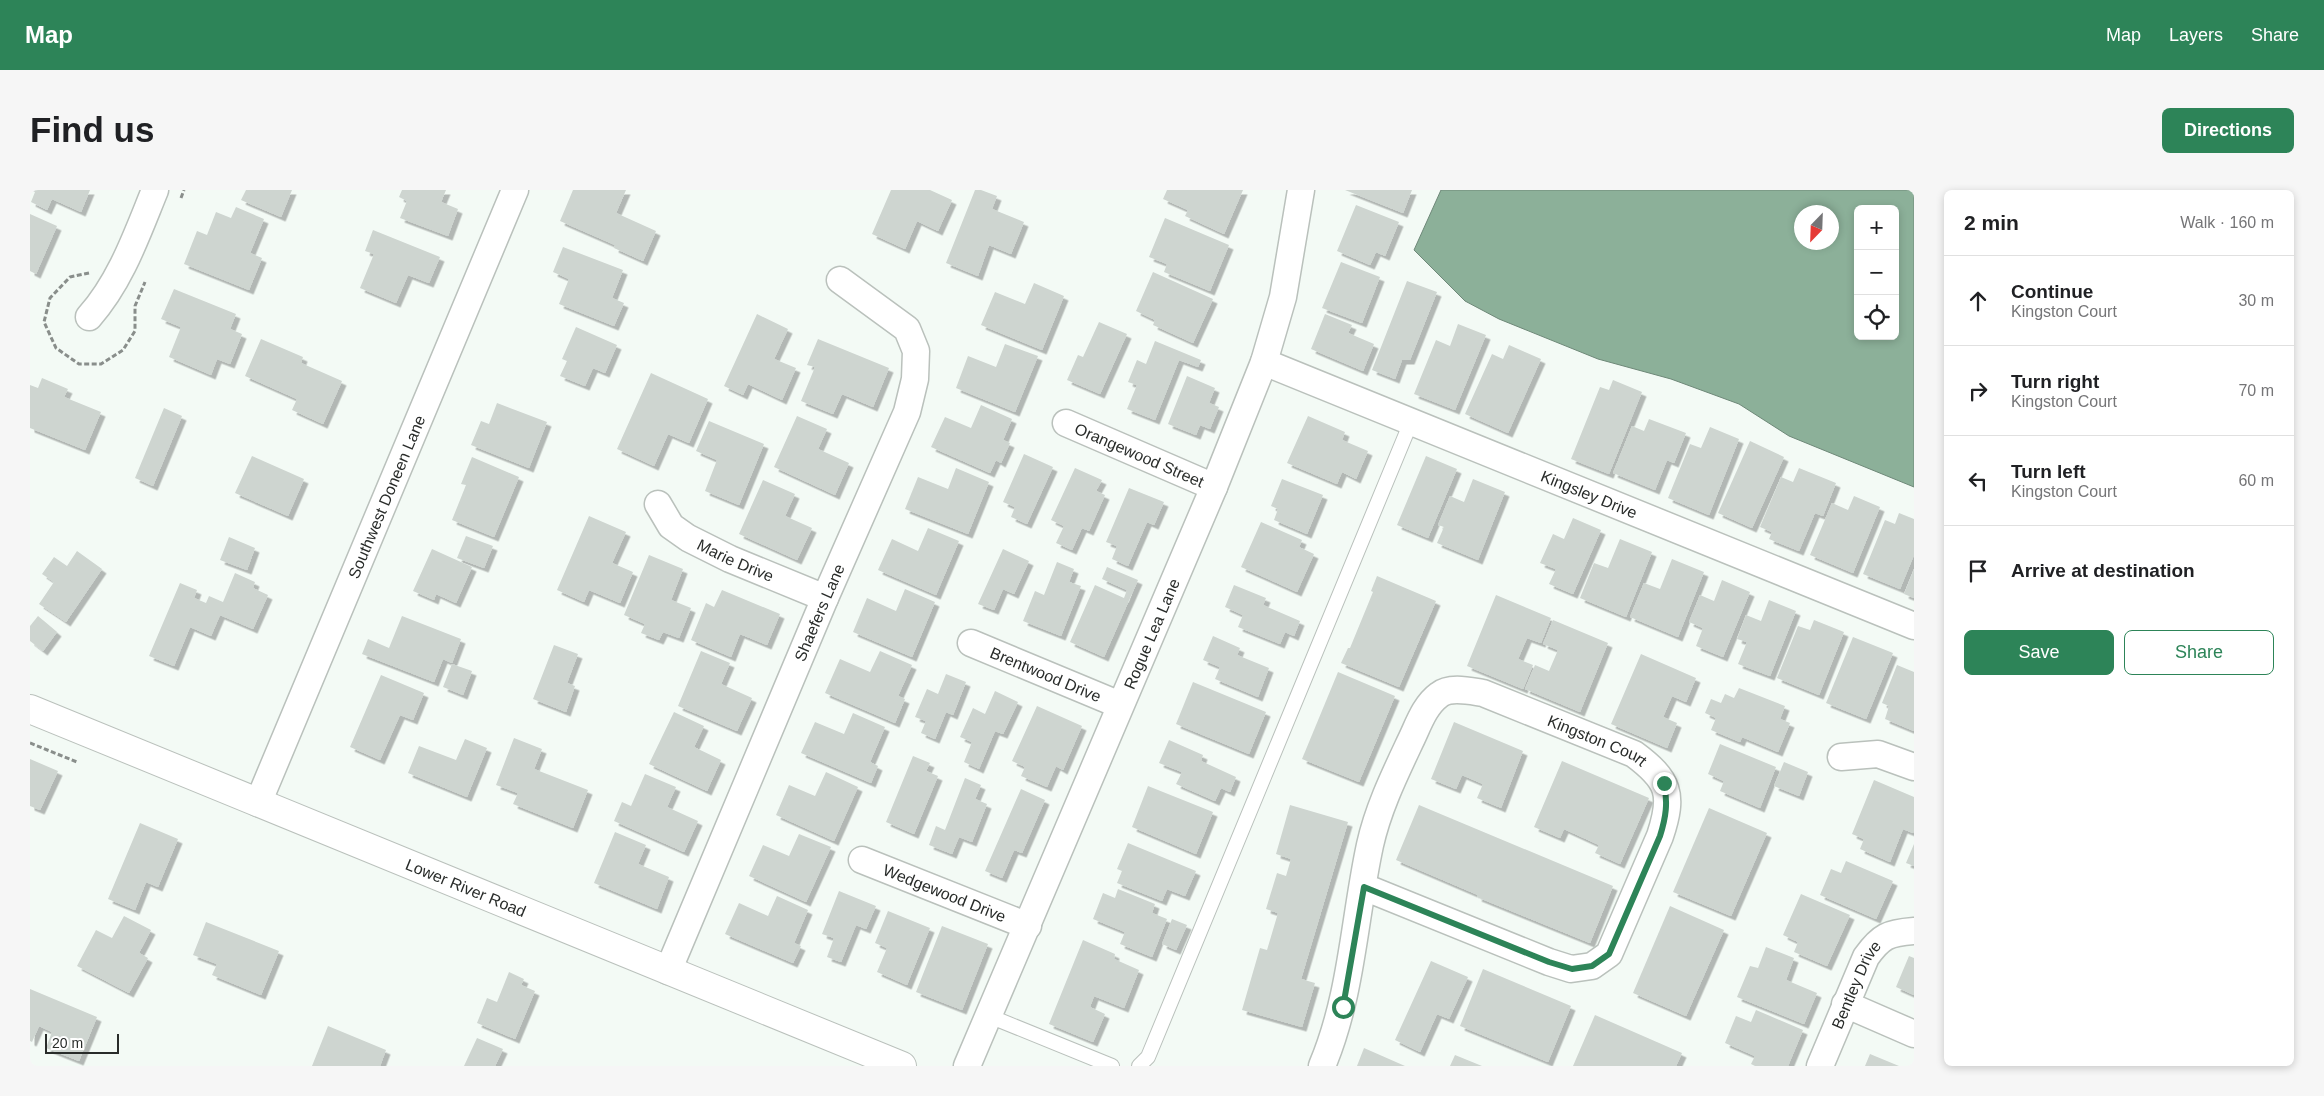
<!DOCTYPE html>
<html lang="en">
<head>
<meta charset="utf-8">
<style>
  :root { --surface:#fff; --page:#f6f6f6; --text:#202124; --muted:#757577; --line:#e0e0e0; --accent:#2d8458 }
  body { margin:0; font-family:Arial,sans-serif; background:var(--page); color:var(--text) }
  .controls { position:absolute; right:15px; top:15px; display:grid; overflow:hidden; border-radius:8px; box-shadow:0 2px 8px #0003 }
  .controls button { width:45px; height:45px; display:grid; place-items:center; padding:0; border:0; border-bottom:1px solid var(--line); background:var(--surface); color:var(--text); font:25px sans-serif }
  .compass { position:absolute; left:1764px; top:15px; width:45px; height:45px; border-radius:50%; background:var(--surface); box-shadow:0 2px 8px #0003; rotate:203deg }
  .scale { position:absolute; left:15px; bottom:12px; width:74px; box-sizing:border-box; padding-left:5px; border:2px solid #292c2a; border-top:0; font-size:14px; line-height:18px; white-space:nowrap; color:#292c2a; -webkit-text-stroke:4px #fff; paint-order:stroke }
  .stop { position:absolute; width:15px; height:15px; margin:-11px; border:4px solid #2d8458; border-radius:50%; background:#fff }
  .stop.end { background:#2d8458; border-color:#fff; box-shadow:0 1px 5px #0008 }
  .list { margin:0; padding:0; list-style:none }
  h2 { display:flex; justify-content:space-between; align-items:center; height:65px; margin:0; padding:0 20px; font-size:21px }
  h2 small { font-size:16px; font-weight:400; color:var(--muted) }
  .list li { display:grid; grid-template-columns:32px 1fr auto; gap:15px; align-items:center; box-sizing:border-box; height:90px; padding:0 20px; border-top:1px solid var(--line) }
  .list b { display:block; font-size:19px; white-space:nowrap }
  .list p { margin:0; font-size:16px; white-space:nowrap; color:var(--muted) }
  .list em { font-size:16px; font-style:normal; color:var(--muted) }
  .actions { display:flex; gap:10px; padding:15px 20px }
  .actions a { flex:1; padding:11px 0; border:1px solid var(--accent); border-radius:8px; text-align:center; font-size:18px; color:var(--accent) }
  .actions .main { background:var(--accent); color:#fff }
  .icon { flex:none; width:28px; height:28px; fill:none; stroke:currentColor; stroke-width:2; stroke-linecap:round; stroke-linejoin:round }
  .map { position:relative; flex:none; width:1884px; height:876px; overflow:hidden; border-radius:8px }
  header { display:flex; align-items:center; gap:30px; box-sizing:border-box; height:70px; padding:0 25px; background:var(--accent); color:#fff }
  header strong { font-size:24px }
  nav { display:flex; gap:28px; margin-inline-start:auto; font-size:18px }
  .intro { display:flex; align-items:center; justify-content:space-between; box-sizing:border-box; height:120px; padding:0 30px }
  h1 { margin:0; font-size:35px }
  .button { padding:12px 22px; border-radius:8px; background:var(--accent); color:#fff; font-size:18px; font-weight:700 }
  main { display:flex; gap:30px; padding:0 30px }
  aside { flex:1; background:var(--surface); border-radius:8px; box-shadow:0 2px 8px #0003 }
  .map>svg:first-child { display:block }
  .water { fill:#8cb099; stroke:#6e8878; fill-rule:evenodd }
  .building { fill:#ced5d0; filter:url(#shadow) }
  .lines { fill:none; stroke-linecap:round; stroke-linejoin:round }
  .lane-casing { stroke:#bac1bc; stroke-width:16 }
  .street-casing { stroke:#bac1bc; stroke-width:29 }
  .secondary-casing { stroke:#bac1bc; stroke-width:30 }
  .path { stroke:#898e8b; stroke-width:3; stroke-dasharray:5 2.5; stroke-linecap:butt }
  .lane { stroke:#fff; stroke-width:14 }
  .street { stroke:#fff; stroke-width:26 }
  .secondary { stroke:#fff; stroke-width:28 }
  .route { stroke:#2d8458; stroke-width:6 }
  .labels { text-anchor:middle; stroke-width:4.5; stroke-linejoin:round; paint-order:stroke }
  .street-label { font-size:16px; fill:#292c2a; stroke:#fff }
</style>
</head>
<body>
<header>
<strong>Map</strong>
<nav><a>Map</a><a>Layers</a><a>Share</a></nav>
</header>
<div class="intro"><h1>Find us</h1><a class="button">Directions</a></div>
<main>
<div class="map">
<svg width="1884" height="876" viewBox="0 0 1884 876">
  <defs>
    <filter id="shadow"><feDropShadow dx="4.5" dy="4.5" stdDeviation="0" flood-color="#0004"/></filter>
  </defs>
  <rect width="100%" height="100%" fill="#f3faf5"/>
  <path class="water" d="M1411 0H1884V297L1759 246 1709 214 1641 189 1568 169 1469 129 1435 111 1384 60ZM1828 19H1865V146H1828ZM1772 22H1802V52H1772Z"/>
  <g class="building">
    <path d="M0 0H60L51 22 22 9 17 20 1 12 5 2Z"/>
    <path d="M216 0H262L251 27 211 10Z"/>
    <path d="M372 0H416L411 12 428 19 418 46 370 28 377 11 369 7Z"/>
    <path d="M543 0H596L586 23 626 41 613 71 584 58 585 55 530 31Z"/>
    <path d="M861 0H900L922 10 908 41 887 31 875 59 842 44Z"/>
    <path d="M945 0H951L967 6 962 19 994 32 981 64 959 55 948 86 916 73Z"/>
    <path d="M1137 0H1213L1194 44 1155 26 1158 20 1133 9Z"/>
    <path d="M1315 0H1382L1373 23Z"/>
    <path d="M1326 15 1369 32 1355 66 1346 62 1340 75 1307 61Z"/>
    <path d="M206 17 234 29 220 63 232 68 219 100 154 74 167 41 177 45 186 22 201 28Z"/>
    <path d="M0 24 27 36 6 84 0 81Z"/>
    <path d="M1135 28 1199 55 1180 101 1134 82 1137 74 1119 67Z"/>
    <path d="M343 40 410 67 399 93 378 85 366 113 330 98 344 64 335 61Z"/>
    <path d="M533 57 593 80 582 108 594 113 584 136 529 114 539 89 523 82Z"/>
    <path d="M1311 72 1350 87 1332 133 1292 118Z"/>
    <path d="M1123 82 1183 109 1163 153 1123 135 1125 130 1106 121Z"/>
    <path d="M1377 91 1407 102 1380 170H1372L1365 189 1342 180Z"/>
    <path d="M1004 93 1034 106 1012 160 951 135 965 102 995 114Z"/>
    <path d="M144 99 206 124 200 139 212 144 200 174 187 169 181 185 139 167 151 137 131 129Z"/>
    <path d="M727 124 758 139 744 169 766 178 752 210 718 194 713 205 694 196Z"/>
    <path d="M1295 124 1322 135 1318 143 1344 154 1333 181 1281 159Z"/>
    <path d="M1069 132 1097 144 1070 204 1037 190 1048 165 1053 167Z"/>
    <path d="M1428 134 1456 145 1425 220 1384 204 1406 150 1420 156Z"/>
    <path d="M546 137 587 155 575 183 563 178 555 196 530 186 537 171 532 169Z"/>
    <path d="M231 149 273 167 271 173 312 191 293 234 262 220 267 209 215 186Z"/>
    <path d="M788 149 859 178 843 217 812 204 803 224 771 211 785 177 777 175Z"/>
    <path d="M1125 151 1171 170 1168 177 1149 170 1125 230 1097 219 1107 195 1098 192 1107 170 1116 174Z"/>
    <path d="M975 154 1008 166 985 222 926 198 938 166 966 177Z"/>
    <path d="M1479 155 1511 169 1478 243 1435 224 1462 164 1473 169Z"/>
    <path d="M621 183 678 209 659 253 638 244 624 276 587 259Z"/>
    <path d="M1157 186 1185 198 1179 213 1189 217 1180 239 1170 235 1166 245 1138 234Z"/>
    <path d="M12 188 38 199 34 207 71 222 55 260 0 238V195L8 198Z"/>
    <path d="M1583 190 1612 202 1579 284 1541 269 1570 197 1579 200Z"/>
    <path d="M467 213 517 232 499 278 441 255 451 231 459 234Z"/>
    <path d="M951 215 982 229 973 250 980 253 971 273 966 270 960 283 901 257 915 227 941 238Z"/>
    <path d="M134 218 152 226 123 296 105 288Z"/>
    <path d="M767 226 797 239 788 259 819 273 805 305 744 277Z"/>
    <path d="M1278 226 1315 242 1312 250 1338 261 1326 289 1312 282 1307 294 1257 273Z"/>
    <path d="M1619 229 1656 243 1644 273 1637 270 1625 300 1583 283 1602 236 1614 241Z"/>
    <path d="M679 231 734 254 709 315 675 301 687 270 666 261Z"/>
    <path d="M1680 237 1709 249 1679 325 1638 308 1660 254 1671 258Z"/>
    <path d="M1720 251 1754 267 1722 338 1688 323Z"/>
    <path d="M994 264 1023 277 997 334 981 327 985 317 973 312Z"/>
    <path d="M222 266 274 289 258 326 205 303Z"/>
    <path d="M1396 266 1427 279 1398 348 1367 335Z"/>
    <path d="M442 267 489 287 464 347 422 330 436 295 431 294Z"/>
    <path d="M926 278 959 292 938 344 875 319 888 287 918 299Z"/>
    <path d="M1045 278 1072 290 1066 301 1075 305 1059 341 1052 338 1042 360 1026 353 1034 336 1021 330Z"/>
    <path d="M1769 278 1806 293 1793 326 1785 323 1769 361 1739 349 1742 342 1730 337 1751 287 1763 292Z"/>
    <path d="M1252 289 1293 305 1277 344 1244 330 1248 319 1241 316Z"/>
    <path d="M1443 289 1475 302 1448 370 1407 353 1414 337 1408 335 1420 306 1434 312Z"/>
    <path d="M733 290 765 304 755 326 782 338 767 370 709 344Z"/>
    <path d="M1099 298 1134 312 1124 335 1117 332 1098 376 1082 369 1087 356 1076 352Z"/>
    <path d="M1824 306 1850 317 1823 383 1780 365 1802 313 1818 320Z"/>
    <path d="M1869 323 1884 329V365L1870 399 1833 384 1855 330 1865 334Z"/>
    <path d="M559 326 596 342 582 373 603 382 590 413 559 400 554 412 527 400Z"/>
    <path d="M1543 328 1571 340 1543 404 1519 394 1526 379 1510 373 1523 344 1534 349Z"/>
    <path d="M1231 332 1272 350 1269 357 1284 364 1267 402 1211 377Z"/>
    <path d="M898 338 929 351 906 405 848 380 862 349 888 361Z"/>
    <path d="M436 346 463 356 454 378 427 368Z"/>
    <path d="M199 347 225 358 217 380 190 370Z"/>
    <path d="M1590 349 1622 362 1596 427 1550 408 1564 373 1578 378Z"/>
    <path d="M402 359 442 377 426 413 406 404 404 410 383 401Z"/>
    <path d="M973 359 999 371 984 404 973 399 964 420 948 414Z"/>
    <path d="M47 361 72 379 36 432 9 414 24 392 12 384 24 367 37 376Z"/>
    <path d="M619 365 653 379 641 410 661 418 649 448 633 442 629 450 611 443 615 434 594 425Z"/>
    <path d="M1642 369 1674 382 1648 447 1600 427 1614 393 1630 399Z"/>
    <path d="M1027 372 1044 379 1039 392 1051 396 1031 446 993 431 1005 401 1014 405Z"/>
    <path d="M1077 377 1108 390 1074 467 1040 452 1065 395 1094 408 1097 400 1072 389Z"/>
    <path d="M1884 379V408L1874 404Z"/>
    <path d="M205 383 225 392 223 398 238 405 223 439 190 425 181 446 160 437 144 476 119 466 150 393 167 400 164 408 176 413 179 406 193 412Z"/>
    <path d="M1347 386 1406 411 1369 497 1311 473 1318 458H1320L1343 402 1341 401Z"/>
    <path d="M1692 390 1720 402 1693 467 1666 456 1673 438 1659 432 1670 405 1684 411Z"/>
    <path d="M1204 395 1236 408 1233 415 1270 431 1264 446 1255 442 1250 454 1208 437 1213 425 1195 417Z"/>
    <path d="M875 399 905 412 882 467 823 442 837 408 866 421Z"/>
    <path d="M692 400 750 424 737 455 710 444 701 467 661 450 676 413 684 417Z"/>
    <path d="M1466 405 1521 428 1511 453 1497 448 1488 469 1503 475 1493 499 1437 476Z"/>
    <path d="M1739 410 1766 421 1740 486 1708 474 1717 452 1707 449 1716 425 1731 431Z"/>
    <path d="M8 426 27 442 13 461 0 451V436Z"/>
    <path d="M372 426 431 449 422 473 413 469 404 492 332 464 338 449 359 458Z"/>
    <path d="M1523 430 1578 453 1550 522 1495 499 1505 475 1519 481 1528 460 1513 454Z"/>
    <path d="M1784 430 1814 442 1789 505 1747 488 1768 436 1780 440Z"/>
    <path d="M1183 446 1210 458 1207 465 1239 478 1228 507 1185 489 1190 477 1173 470Z"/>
    <path d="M1823 447 1863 463 1836 529 1796 513Z"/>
    <path d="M524 455 548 464 537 493 545 496 536 522 503 509Z"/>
    <path d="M671 461 700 473 691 494 722 508 707 541 648 516Z"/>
    <path d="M850 461 882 475 868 506 875 509 865 533 795 503 810 469 840 482Z"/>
    <path d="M1611 464 1666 488 1656 512 1642 506 1633 527 1647 533 1637 558 1581 534Z"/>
    <path d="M422 474 442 481 433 505 413 497Z"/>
    <path d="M1867 475 1884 482V541L1855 529 1859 516 1852 513Z"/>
    <path d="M1308 482 1365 506 1329 592 1272 569Z"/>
    <path d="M916 484 936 492 923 525 916 522 905 549 891 543 896 531 885 527 897 499 908 504Z"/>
    <path d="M351 485 394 503 383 530 370 525 350 570 320 557Z"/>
    <path d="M1163 492 1236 522 1219 564 1146 534Z"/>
    <path d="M1709 498 1755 516 1750 529 1760 533 1748 562 1712 547 1710 552 1681 540 1686 528 1675 523 1681 509 1691 513 1695 504 1704 508Z"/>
    <path d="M965 501 988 512 973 544 965 541 949 579 934 572 942 552 930 547 943 518 955 524Z"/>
    <path d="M1007 516 1052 536 1033 580 1026 576 1017 597 991 586 995 577 982 571Z"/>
    <path d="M644 522 674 536 664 557 691 570 677 601 619 574Z"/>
    <path d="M823 523 855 537 840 572 848 576 841 593 771 563 785 532 814 544Z"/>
    <path d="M1424 532 1493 561 1471 618 1447 608 1453 594 1432 585 1426 599 1401 589Z"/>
    <path d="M484 548 512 559 504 579 558 600 543 638 483 614 488 603 466 595Z"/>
    <path d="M435 549 457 558 437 607 378 583 389 556 426 570Z"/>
    <path d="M1139 550 1173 565 1171 571 1206 587 1200 602 1191 598 1185 611 1146 594 1152 582 1129 573Z"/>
    <path d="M1690 554 1746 577 1730 618 1690 601 1694 591 1678 584Z"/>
    <path d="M883 566 900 573 896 581 908 586 884 644 856 632Z"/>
    <path d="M0 569 28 581 10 620 0 616Z"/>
    <path d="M1532 571 1619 608 1590 674 1565 663 1569 655 1534 639 1530 648 1504 637Z"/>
    <path d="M1754 572 1778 582 1769 606 1744 596Z"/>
    <path d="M796 582 828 597 804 651 746 625 759 595 785 606Z"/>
    <path d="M615 584 646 597 637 617 668 631 654 662 584 631 592 612 601 616Z"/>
    <path d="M935 588 951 595 945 609 957 614 942 652 929 647 922 664 899 655 906 636 915 640Z"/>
    <path d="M1844 590 1884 607V640L1883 643 1873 639 1860 672 1830 659 1834 649 1822 644Z"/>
    <path d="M1118 596 1183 622 1166 664 1102 637Z"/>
    <path d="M991 599 1015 610 992 663 984 660 972 688 955 681Z"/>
    <path d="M1260 615 1318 632 1271 789 1285 793 1272 837 1212 820 1230 758 1237 760 1248 723 1236 719 1247 683 1256 686 1261 669 1246 664Z"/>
    <path d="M1389 615 1583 696 1560 753 1447 707 1448 705 1366 670Z"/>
    <path d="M1679 618 1737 643 1701 726 1643 702Z"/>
    <path d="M110 633 148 649 128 697 116 692 105 720 78 709Z"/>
    <path d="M585 642 616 655 608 674 639 687 627 719 564 693Z"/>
    <path d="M769 644 801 657 776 712 719 686 733 655 759 666Z"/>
    <path d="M1098 653 1166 681 1155 706 1137 699 1132 711 1087 693 1092 681 1087 679Z"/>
    <path d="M1884 654V676L1876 673Z"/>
    <path d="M1816 671 1863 691 1846 729 1790 705 1801 679 1811 683Z"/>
    <path d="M1088 699 1125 714 1122 723 1137 729 1122 767 1090 754 1095 742 1063 729 1073 703 1085 708Z"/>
    <path d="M809 701 846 716 836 739 826 735 811 772 797 767 804 748 792 744Z"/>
    <path d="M1771 704 1820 725 1797 776 1764 762 1768 752 1753 745Z"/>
    <path d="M747 706 778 720 764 753 771 756 763 773 695 744 709 713 738 726Z"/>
    <path d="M1640 716 1694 740 1656 826 1603 803Z"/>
    <path d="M858 721 900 738 877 795 847 782 857 758 845 753Z"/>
    <path d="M94 726 121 740 109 763 118 768 99 803 47 776 66 740 82 748Z"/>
    <path d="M1142 729 1157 735 1146 760 1132 754Z"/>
    <path d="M176 732 249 761 231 805 182 785 187 774 163 765Z"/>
    <path d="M912 736 958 754 932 820 886 802Z"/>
    <path d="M1053 750 1085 764 1084 769 1109 780 1094 818 1064 806 1060 817 1075 824 1063 852 1019 834Z"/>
    <path d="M1736 757 1764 768 1756 790 1787 803 1774 834 1707 807 1720 776 1728 778Z"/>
    <path d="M1879 766 1884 768V805L1866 797Z"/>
    <path d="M1401 771 1438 787 1419 829 1407 824 1390 862 1365 850Z"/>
    <path d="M1453 779 1541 816 1518 872 1430 836Z"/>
    <path d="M479 782 494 789 491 795 505 801 485 849 447 833 457 808 467 812Z"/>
    <path d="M0 799 67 827 49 871 16 858 22 842 9 836 2 852 0 851Z"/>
    <path d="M1726 820 1773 840 1758 876H1725L1721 874 1725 866 1695 853 1706 826 1721 832Z"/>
    <path d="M1565 825 1652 863 1646 876H1543Z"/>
    <path d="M298 836 356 860 350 876H282Z"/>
    <path d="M447 848 473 859 465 876H434Z"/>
    <path d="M1334 858 1375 876H1327Z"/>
    <path d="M1840 864 1869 876H1835Z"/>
    <path d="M1425 865 1452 876H1420Z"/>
  </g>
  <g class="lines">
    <g class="lane-casing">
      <g id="lane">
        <path d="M959 826 1082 876"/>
        <path d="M1109 876 1118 867 1381 232"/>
      </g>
    </g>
    <g class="street-casing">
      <g id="street">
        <path d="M59 127C91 91 107 44 125 0"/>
        <path id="s1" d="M1234 172 1884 436"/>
        <path id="s2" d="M1036 233 1184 297"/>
        <path id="s3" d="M628 314 641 336 658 348 700 369 795 408"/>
        <path id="s4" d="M941 453 1090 515"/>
        <path d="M1811 567 1848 564 1884 577"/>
        <path id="s5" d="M228 613 485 0"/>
        <path id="s6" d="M832 670 998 736"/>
        <path id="s7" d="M638 781 795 408 877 222 885 189 886 161 877 139 810 90"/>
        <path d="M1815 814 1884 844"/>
        <path id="s8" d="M937 876 1184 297 1234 172 1253 107 1271 0"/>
        <path id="s9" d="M1292 876C1322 805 1324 729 1340 655 1348 619 1364 586 1380 552 1388 536 1394 516 1409 505 1420 496 1440 501 1453 503L1604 564C1639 590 1644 604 1630 646L1579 764 1562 776 1541 779 1519 772 1334 697"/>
        <path id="s10" d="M1790 876 1836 767C1851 746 1858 743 1884 741"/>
      </g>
    </g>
    <g class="secondary-casing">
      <g id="secondary">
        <path id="s11" d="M0 519 872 876"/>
      </g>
    </g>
    <g class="path">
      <path d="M151 8 154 0"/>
      <path d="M59 83 40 87 20 108 14 132 26 158 49 174H71L93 160 105 141V116L115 92"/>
      <path d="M0 553 47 572"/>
    </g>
    <use href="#lane" class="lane"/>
    <use href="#street" class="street"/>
    <use href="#secondary" class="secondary"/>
  </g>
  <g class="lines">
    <path class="route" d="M1313 817 1334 697 1519 772 1542 779 1562 776 1579 764 1630 646C1636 627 1638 613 1634 593"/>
  </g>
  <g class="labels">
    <g class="street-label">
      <text dy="6" stroke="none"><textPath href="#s2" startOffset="80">Orangewood Street</textPath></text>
      <text dy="6" stroke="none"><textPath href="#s1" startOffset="351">Kingsley Drive</textPath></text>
      <text dy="6" stroke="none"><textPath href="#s5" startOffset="332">Southwest Doneen Lane</textPath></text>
      <text dy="6" stroke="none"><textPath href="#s3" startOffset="99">Marie Drive</textPath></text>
      <text dy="6" stroke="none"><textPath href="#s7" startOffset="389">Shaefers Lane</textPath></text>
      <text dy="6" stroke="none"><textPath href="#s8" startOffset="470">Rogue Lea Lane</textPath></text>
      <text dy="6" stroke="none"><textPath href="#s4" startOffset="81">Brentwood Drive</textPath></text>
      <text dy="6" stroke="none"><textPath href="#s9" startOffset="562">Kingston Court</textPath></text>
      <text dy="6" stroke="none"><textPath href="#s11" startOffset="471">Lower River Road</textPath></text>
      <text dy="6" stroke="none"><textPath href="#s6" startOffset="89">Wedgewood Drive</textPath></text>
      <text dy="6" stroke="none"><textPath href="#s10" startOffset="89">Bentley Drive</textPath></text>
    </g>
  </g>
</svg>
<div class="controls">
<button>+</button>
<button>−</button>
<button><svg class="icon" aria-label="locate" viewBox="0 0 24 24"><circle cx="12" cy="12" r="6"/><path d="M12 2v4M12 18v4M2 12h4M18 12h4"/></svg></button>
</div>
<svg class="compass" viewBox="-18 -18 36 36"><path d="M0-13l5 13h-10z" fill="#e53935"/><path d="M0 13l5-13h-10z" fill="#757577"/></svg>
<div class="scale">20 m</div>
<div class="stop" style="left:1313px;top:817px"></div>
<div class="stop end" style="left:1634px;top:593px"></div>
</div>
<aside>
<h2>2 min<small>Walk · 160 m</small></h2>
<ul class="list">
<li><svg class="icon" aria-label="ahead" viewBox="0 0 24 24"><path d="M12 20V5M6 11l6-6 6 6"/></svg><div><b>Continue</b><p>Kingston Court</p></div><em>30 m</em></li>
<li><svg class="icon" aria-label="right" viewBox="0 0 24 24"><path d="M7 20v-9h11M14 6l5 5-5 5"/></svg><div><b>Turn right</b><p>Kingston Court</p></div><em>70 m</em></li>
<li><svg class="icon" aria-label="left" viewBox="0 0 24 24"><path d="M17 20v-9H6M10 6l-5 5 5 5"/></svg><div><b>Turn left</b><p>Kingston Court</p></div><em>60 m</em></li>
<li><svg class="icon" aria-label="arrive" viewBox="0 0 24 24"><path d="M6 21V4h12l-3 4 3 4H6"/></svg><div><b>Arrive at destination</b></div></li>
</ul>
<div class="actions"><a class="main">Save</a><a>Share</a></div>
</aside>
</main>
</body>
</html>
